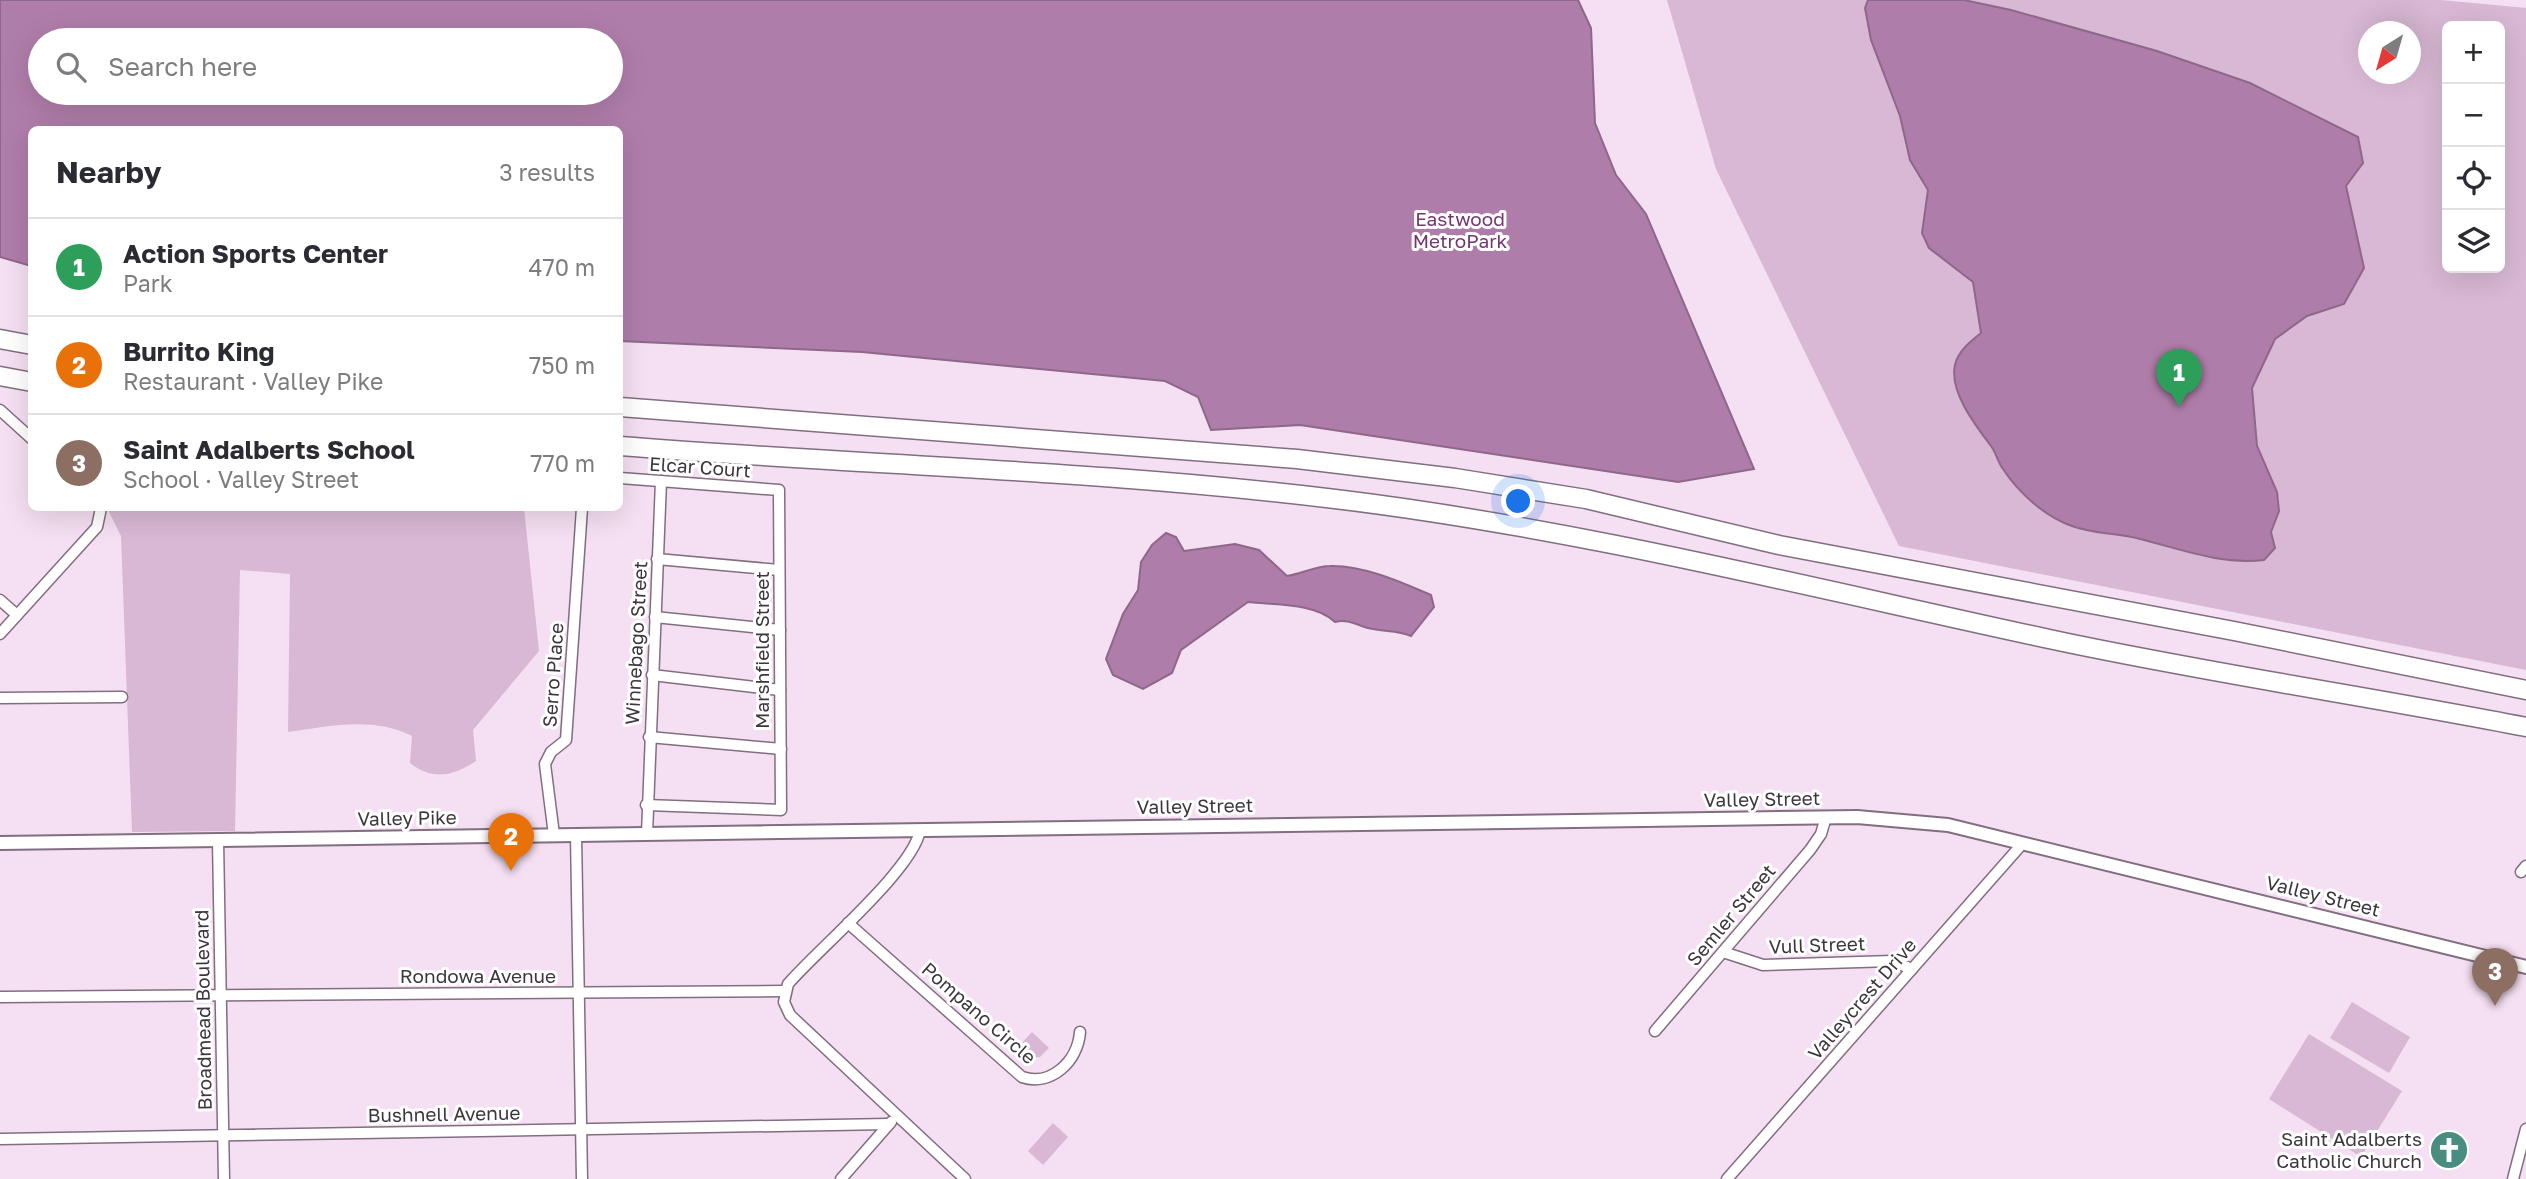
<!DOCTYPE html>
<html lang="en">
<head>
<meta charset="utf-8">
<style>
  :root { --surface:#fff; --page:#f7f7f7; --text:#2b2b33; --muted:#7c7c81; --line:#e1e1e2; --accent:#498d80 }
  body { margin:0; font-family:"Golos Text",sans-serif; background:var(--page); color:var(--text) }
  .controls { position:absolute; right:21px; top:21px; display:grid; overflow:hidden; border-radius:10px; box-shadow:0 7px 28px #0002 }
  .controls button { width:63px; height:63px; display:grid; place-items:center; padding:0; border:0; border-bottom:2px solid var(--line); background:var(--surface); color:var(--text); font:35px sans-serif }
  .compass { position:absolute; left:2358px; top:21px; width:63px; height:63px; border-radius:50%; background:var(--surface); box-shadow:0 7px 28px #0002; rotate:217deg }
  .you { position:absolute; left:1519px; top:502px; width:24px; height:24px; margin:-18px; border:5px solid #fff; border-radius:50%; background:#1a73e8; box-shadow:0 0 0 10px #1a73e833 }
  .badge { display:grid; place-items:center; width:46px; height:46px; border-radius:50%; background:var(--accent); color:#fff; font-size:23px; font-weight:700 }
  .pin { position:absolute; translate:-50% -58px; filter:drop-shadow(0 2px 4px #0008) }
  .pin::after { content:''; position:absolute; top:37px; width:24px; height:21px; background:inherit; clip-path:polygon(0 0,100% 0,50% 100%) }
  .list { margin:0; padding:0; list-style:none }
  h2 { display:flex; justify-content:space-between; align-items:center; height:91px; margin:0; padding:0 28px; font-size:30px }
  h2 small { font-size:23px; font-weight:400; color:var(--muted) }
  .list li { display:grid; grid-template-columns:46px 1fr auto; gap:21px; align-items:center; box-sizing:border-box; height:98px; padding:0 28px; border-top:2px solid var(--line) }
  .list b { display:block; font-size:26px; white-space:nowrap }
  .list p { margin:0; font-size:23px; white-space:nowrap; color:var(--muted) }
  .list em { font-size:23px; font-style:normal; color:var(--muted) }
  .icon { flex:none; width:38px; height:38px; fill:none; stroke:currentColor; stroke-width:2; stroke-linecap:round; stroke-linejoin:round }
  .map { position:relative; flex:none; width:2526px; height:1179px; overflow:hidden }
  .search { position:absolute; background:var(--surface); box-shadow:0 7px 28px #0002; left:28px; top:28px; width:595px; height:77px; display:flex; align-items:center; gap:18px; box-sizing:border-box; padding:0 24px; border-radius:38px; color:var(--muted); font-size:26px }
  .panel { position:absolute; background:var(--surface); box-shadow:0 7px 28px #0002; left:28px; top:126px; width:595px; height:385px; border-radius:10px }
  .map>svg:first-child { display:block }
  .green { fill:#d8b8d4; fill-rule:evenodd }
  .water { fill:#af7da9; stroke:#8d6889; stroke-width:2; fill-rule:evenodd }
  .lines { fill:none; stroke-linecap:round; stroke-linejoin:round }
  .minor-casing { stroke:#816e7f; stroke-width:13 }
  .tertiary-casing { stroke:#816e7f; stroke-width:16 }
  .motorway-casing { stroke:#816e7f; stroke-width:21 }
  .minor { stroke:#fff; stroke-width:10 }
  .tertiary { stroke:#fff; stroke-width:12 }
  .motorway { stroke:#fff; stroke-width:18 }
  .labels { text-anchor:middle; stroke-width:6; stroke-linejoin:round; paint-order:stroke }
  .park-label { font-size:19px; fill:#74366f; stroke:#fff }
  .street-label { font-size:19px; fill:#3e363d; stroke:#fff }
  .poi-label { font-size:19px; fill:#3e363d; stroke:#fff; text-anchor:end }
</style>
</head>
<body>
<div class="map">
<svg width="2526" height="1179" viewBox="0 0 2526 1179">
  <rect width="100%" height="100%" fill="#f5dff2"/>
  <g class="green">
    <path d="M1667 0H2441L2526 8V670L1899 546 1716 169ZM2447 26H2500V268H2447ZM2368 32H2410V74H2368Z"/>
    <path d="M107 508H524L539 651 473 730 476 761C453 776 433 781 410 763L412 736C374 716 328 726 288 732L290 574 240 570 235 831 132 832 121 536Z"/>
    <path d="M2352 1002 2410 1037 2389 1073 2330 1038Z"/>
    <path d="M1032 1032 1049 1048 1040 1057 1032 1058 1019 1046Z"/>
    <path d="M2309 1034 2402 1091 2361 1157 2269 1099Z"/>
    <path d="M1053 1123 1068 1137 1043 1165 1028 1151Z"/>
  </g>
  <g class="water">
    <path d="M0 0H1578L1591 28 1595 123 1616 175 1646 214 1754 469 1678 482 1300 425 1211 430 1198 397 1165 381 862 352 620 341V130H32L31 266 0 257ZM40 40H611V93H40Z"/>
    <path d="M1868 0H1964L2011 10 2157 51 2250 83 2358 137 2363 163 2346 186 2364 268 2344 304 2307 316 2275 339 2252 388 2257 446 2277 492 2279 511 2271 532 2275 548 2264 560C2220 565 2181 549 2140 539 2118 533 2093 534 2072 526 2045 517 2018 492 2003 469 1998 462 1996 453 1991 446 1976 426 1949 392 1955 365 1958 351 1971 341 1981 333L1973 282 1929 248 1922 233 1928 190 1910 160 1900 116 1871 40 1865 8Z"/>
    <path d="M1166 533 1176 537 1184 551 1235 544 1259 550 1287 576C1301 574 1316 566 1330 566 1363 565 1401 582 1431 595L1434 607 1411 636C1397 630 1387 632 1373 629 1359 627 1350 618 1335 622 1316 603 1275 605 1248 602L1181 650 1172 673 1143 689 1113 675 1106 659 1123 614 1138 590 1141 562 1152 545Z"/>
  </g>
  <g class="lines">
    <g class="minor-casing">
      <g id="minor">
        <path d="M0 410 32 439"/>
        <path d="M620 478 779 490 781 810 646 805"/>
        <path d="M657 559 779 570"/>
        <path d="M0 600 17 615"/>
        <path d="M655 617 780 630"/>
        <path d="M0 634 97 527 101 508"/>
        <path d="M652 675 780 690"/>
        <path d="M0 698 122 697"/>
        <path d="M649 737 781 749"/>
        <path d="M920 830C914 869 817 950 788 984L784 1002 790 1015 965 1179"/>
        <path d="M647 834 661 481"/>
        <path d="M554 835 545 764 551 752 566 740 582 508"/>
        <path d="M576 835 582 1179"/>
        <path d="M218 840 224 1179"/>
        <path d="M2521 872 2526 866"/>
        <path d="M848 923 1022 1077C1051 1087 1078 1061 1080 1032"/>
        <path d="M1723 952 1763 965 1892 961 1912 969"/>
        <path d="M0 997 785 991"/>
        <path d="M1655 1031 1810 850 1821 834 1826 817"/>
        <path d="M0 1139 889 1124"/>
        <path d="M841 1179 891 1122"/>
        <path d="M1727 1179 2023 843"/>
        <path d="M2513 1179 2526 1129"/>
      </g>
    </g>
    <g class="tertiary-casing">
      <path id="tertiary" d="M0 843 1857 817 1948 825 2526 967"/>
    </g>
    <g class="motorway-casing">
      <g id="motorway">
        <path d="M0 339 32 345"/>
        <path d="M0 376 32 382"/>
        <path d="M620 407 1297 459 1455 478 1586 499 1779 545 2234 631 2526 690"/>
        <path d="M620 446C858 465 1098 470 1335 499 1576 528 1812 588 2049 639 2207 673 2367 696 2526 727"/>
      </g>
    </g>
    <use href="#minor" class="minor"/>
    <use href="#tertiary" class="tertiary"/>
    <use href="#motorway" class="motorway"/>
  </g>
  <defs>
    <g id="church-disc" transform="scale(2.0125)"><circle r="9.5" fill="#498d80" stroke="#fff"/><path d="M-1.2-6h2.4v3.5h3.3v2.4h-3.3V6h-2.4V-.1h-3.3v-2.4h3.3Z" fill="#fff"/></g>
  </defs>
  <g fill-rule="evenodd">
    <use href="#church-disc" x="2449" y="1150"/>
  </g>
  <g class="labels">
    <g class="park-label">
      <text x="1460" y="226">Eastwood<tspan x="1460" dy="22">MetroPark</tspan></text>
    </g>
    <g class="street-label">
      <text transform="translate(700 467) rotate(4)" y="7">Elcar Court</text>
      <text transform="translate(636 643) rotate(-87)" y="7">Winnebago Street</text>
      <text transform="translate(762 650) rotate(-90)" y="7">Marshfield Street</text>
      <text transform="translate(553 675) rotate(-86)" y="7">Serro Place</text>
      <text transform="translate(1762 799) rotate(-1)" y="7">Valley Street</text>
      <text transform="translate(1195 806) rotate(-1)" y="7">Valley Street</text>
      <text transform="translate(407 818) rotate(-1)" y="7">Valley Pike</text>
      <text transform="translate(2323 896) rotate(14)" y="7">Valley Street</text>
      <text transform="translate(1731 915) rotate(-50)" y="7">Semler Street</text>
      <text transform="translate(1817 945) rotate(-2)" y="7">Vull Street</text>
      <text x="478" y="983">Rondowa Avenue</text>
      <text transform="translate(1862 999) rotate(-49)" y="7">Valleycrest Drive</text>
      <text transform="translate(203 1010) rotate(-91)" y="7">Broadmead Boulevard</text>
      <text transform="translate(979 1013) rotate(41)" y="7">Pompano Circle</text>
      <text transform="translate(444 1114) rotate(-1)" y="7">Bushnell Avenue</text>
    </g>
    <g class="poi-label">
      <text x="2422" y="1146">Saint Adalberts<tspan x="2422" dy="22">Catholic Church</tspan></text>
    </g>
  </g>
</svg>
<div class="controls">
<button>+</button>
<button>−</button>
<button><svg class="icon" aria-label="locate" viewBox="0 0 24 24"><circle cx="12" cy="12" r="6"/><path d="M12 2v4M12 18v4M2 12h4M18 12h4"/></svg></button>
<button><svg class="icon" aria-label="layers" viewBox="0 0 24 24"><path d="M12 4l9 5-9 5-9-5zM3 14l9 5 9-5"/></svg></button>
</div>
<svg class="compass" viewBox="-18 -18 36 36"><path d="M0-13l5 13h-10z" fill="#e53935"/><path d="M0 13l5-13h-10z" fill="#7c7c81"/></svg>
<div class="you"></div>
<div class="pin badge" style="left:2179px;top:407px;background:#2e9e5b">1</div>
<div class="pin badge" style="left:511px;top:871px;background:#e8710a">2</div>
<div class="pin badge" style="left:2495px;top:1006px;background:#8d6e63">3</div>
<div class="search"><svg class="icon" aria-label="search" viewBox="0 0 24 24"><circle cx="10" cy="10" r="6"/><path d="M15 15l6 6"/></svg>Search here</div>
<section class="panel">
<h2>Nearby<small>3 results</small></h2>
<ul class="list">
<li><span class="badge" style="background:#2e9e5b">1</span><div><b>Action Sports Center</b><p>Park</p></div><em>470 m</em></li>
<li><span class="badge" style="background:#e8710a">2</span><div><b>Burrito King</b><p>Restaurant · Valley Pike</p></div><em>750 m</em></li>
<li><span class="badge" style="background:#8d6e63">3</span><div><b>Saint Adalberts School</b><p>School · Valley Street</p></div><em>770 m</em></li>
</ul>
</section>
</div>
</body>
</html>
